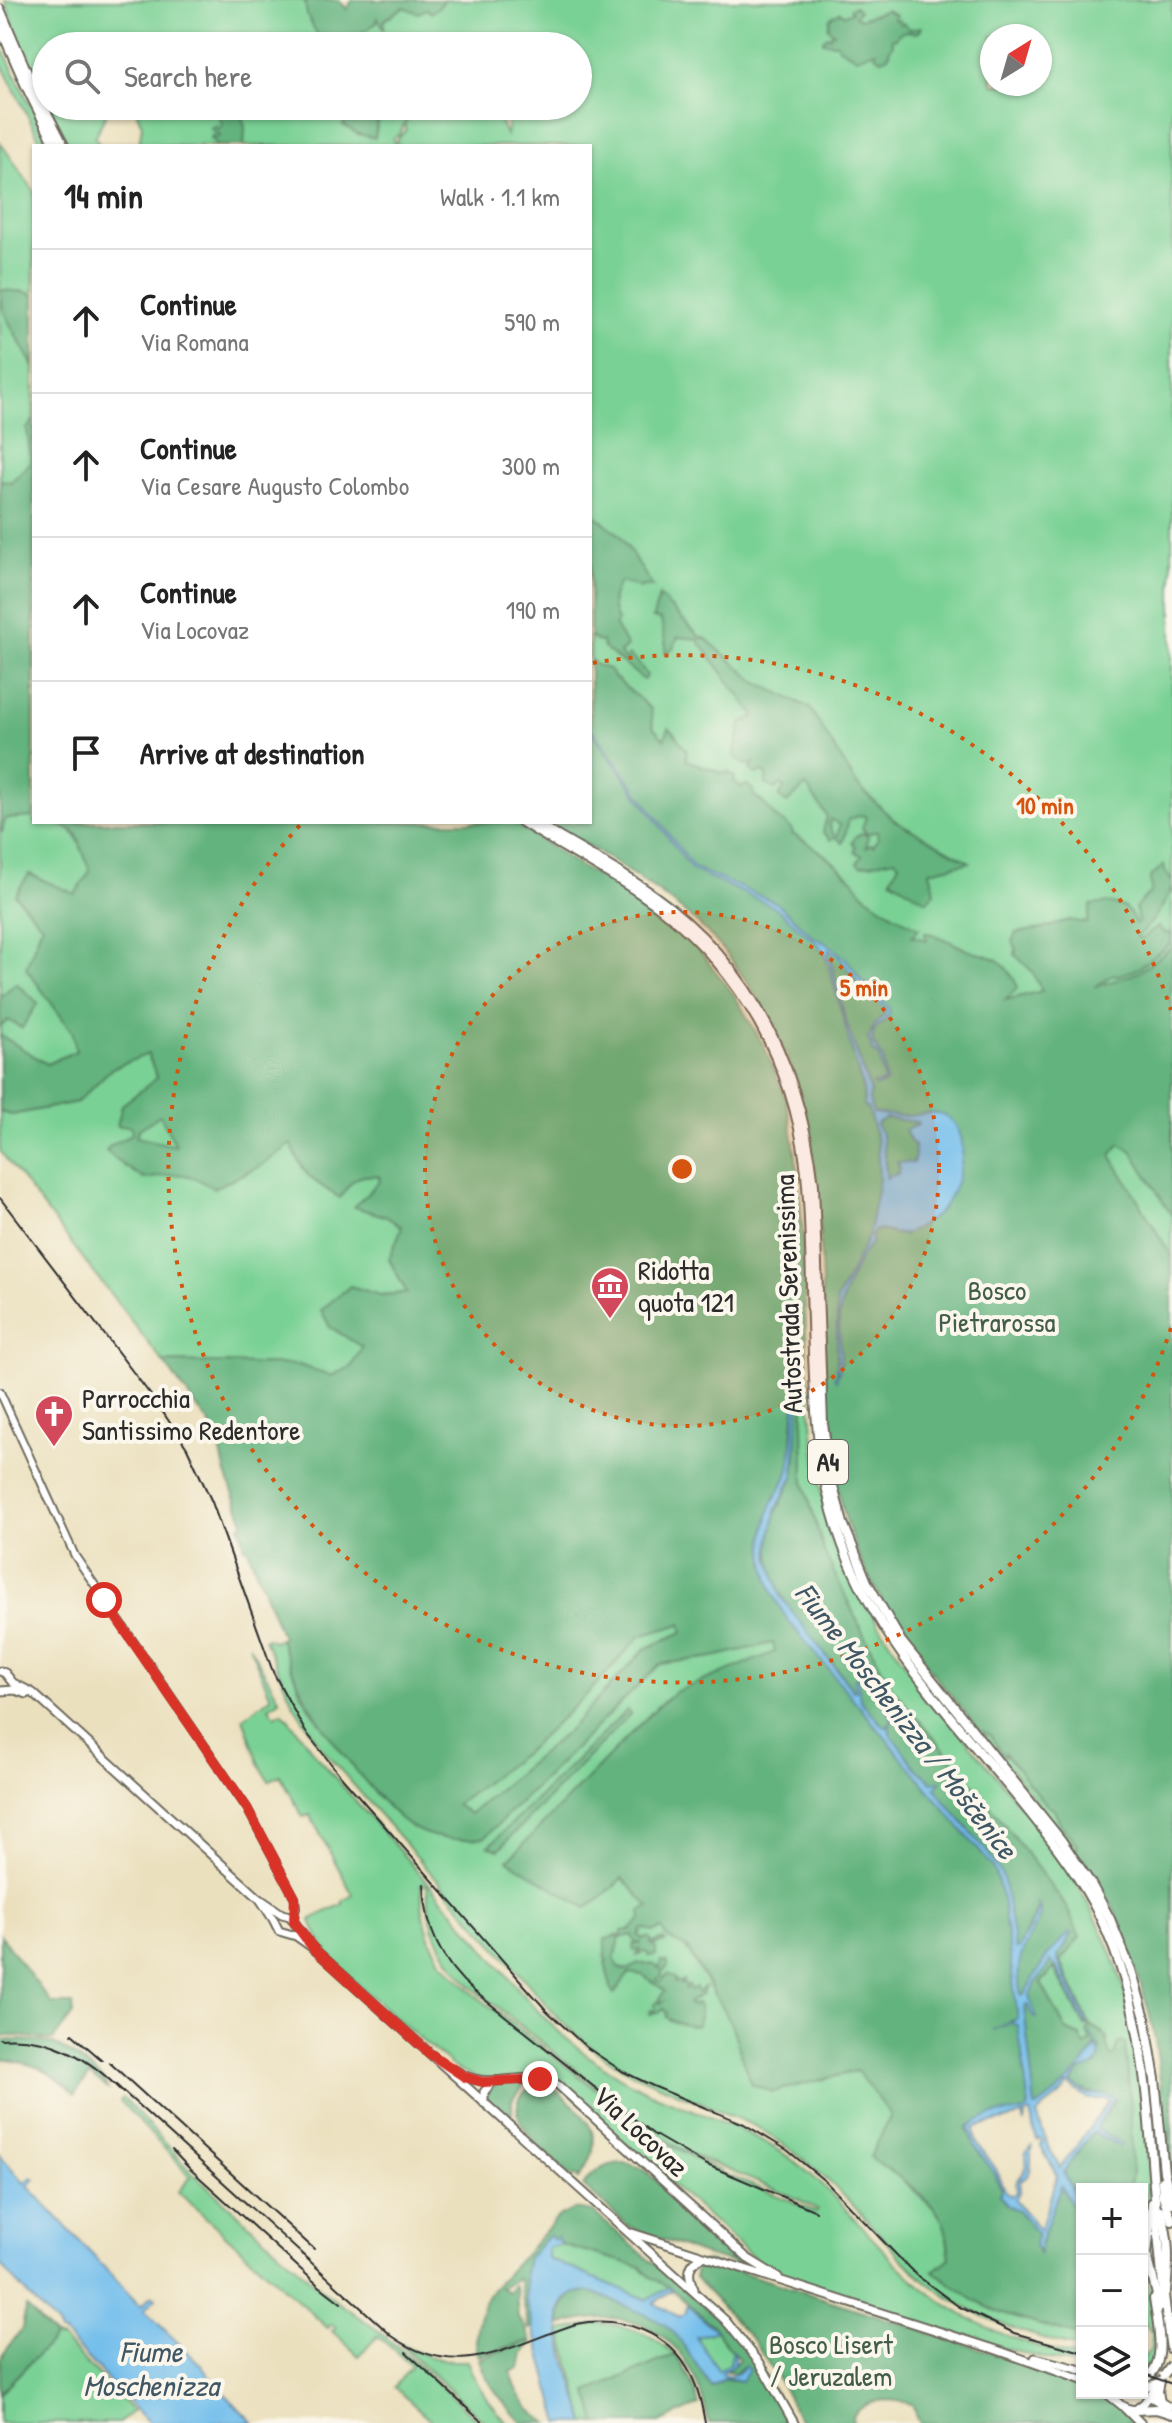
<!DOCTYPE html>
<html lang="en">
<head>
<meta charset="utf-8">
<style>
  :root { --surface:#fff; --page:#f2f2f2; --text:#222; --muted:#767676; --line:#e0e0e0 }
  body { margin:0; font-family:"Patrick Hand",sans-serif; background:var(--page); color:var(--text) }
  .controls { position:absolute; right:24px; bottom:24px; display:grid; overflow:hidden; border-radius:0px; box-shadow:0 2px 6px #0004 }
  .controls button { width:72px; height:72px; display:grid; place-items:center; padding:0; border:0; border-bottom:2px solid var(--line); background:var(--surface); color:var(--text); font:40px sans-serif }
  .compass { position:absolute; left:980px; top:24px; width:72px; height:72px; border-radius:50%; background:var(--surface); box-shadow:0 2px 6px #0004; rotate:37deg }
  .stop { position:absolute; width:24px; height:24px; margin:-18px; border:6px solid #d93025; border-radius:50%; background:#fff }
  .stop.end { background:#d93025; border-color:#fff; box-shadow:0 2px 8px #0008 }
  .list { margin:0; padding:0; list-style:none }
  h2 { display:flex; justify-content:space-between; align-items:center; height:104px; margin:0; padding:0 32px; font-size:34px }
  h2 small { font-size:26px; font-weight:400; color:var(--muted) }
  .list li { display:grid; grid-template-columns:52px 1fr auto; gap:24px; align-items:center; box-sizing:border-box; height:144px; padding:0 32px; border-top:2px solid var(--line) }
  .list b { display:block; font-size:30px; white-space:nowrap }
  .list p { margin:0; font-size:26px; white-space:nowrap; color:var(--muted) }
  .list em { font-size:26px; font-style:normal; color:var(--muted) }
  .icon { flex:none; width:44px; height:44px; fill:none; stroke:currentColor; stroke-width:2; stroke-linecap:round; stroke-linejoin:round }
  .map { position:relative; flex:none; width:1172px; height:2423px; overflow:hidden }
  .search { position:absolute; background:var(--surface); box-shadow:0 2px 6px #0004; left:32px; top:32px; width:560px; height:88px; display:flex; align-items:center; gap:20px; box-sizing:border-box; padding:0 28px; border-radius:44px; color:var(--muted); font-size:30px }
  .panel { position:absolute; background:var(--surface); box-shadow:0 2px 6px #0004; left:32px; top:144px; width:560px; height:680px; border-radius:0px }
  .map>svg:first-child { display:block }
  .green { fill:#7ad195; stroke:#527e60; stroke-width:2; fill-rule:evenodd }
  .forest { fill:#63b37e; stroke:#476f54; stroke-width:2; fill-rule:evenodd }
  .water { fill:#72beec; stroke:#4e748c; stroke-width:2; fill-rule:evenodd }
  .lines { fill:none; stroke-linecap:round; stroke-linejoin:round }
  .secondary-casing { stroke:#6e6a5e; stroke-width:10 }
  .primary-casing { stroke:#6e6a5e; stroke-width:11 }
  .highway-casing { stroke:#6e6a5e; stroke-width:12 }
  .secondary { stroke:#fff; stroke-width:6 }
  .primary { stroke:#fff; stroke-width:7 }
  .highway { stroke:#fff; stroke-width:8 }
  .rail { stroke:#2b2b2b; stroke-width:2 }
  .primary-bridge-casing { stroke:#6e6a5e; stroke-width:11; stroke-linecap:butt }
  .primary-bridge { stroke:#fff; stroke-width:7 }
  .route { stroke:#d93025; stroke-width:10 }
  .ring { fill:none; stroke:#d5540f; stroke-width:4; stroke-dasharray:4 8 }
  .labels { text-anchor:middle; stroke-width:8; stroke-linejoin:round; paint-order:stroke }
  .shield { fill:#fbf7ec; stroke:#696865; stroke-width:2 }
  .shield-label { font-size:26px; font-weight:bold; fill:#2b2b2b }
  .poi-label { font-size:28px; fill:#2b2b2b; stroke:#fbf7ec; text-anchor:start }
  .park-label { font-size:28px; fill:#435d4b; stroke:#fbf7ec }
  .street-label { font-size:28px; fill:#2b2b2b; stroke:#fbf7ec }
  .water-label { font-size:30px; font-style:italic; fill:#405765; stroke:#fbf7ec }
  .centre { fill:#d5540f; stroke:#fbf7ec; stroke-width:4 }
  .ring-label { font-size:24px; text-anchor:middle; font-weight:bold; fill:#d5540f; stroke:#fbf7ec; stroke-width:8; stroke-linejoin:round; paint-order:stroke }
</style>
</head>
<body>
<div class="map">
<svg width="1172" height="2423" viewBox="0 0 1172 2423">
  <rect width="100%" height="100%" fill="#fbf7ec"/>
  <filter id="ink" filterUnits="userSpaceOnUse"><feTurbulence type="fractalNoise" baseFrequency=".0125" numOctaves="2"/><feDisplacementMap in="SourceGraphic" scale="16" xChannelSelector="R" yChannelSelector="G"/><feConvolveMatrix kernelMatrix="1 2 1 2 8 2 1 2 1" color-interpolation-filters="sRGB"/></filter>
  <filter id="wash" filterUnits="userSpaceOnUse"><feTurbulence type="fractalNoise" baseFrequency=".006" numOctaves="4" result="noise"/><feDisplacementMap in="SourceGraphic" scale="32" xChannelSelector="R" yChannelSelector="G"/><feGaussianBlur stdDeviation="1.8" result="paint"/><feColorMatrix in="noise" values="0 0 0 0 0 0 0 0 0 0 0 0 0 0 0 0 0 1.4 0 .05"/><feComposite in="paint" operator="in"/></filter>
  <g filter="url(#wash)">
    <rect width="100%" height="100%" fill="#ebe0be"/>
    <g class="green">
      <path d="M5 0H303L325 37V46H90L87 36 68 42 67 46H46V100L23 52Z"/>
      <path d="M443 0H1172V1470L821 1144 769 1003 694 916 560 825 548 822H590V146H402L397 144 396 141 406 130 405 123 417 106H457L451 113 452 118 463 109 465 113 470 110 469 106H474L475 110 498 116 506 135 511 106H578V46H358L360 39 357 43 352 38 342 46H329L332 45V40L350 34 378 16 384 20 404 7 427 9 442 4ZM992 36H1040V84H992Z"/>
      <path d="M0 43 50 146H43L0 61Z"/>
      <path d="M49 106H110L95 137 100 146H70Z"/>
      <path d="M134 106H340L344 112 342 117C349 131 360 134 375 137L377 128 364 125 362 118 365 115 381 114 384 106H413L399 135 393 138 395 146H139L142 125Z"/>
      <path d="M0 142 34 191V295L26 292 0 290Z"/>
      <path d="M0 298 16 336 34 368V420L27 429 31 462 11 482 0 480Z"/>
      <path d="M31 816 34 817V822C77 822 76 834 90 871L75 895 30 874 42 925 26 968 74 1033 76 1051 47 1064 0 1035V1027L8 1020 21 1028 16 983 0 997V832H2L5 819Z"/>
      <path d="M147 1054 158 1078 122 1105 118 1126H132V1135L110 1146 107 1150 123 1165 144 1179C177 1174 184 1169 213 1188L261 1166 292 1143C303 1177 311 1180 340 1197 352 1180 357 1173 379 1176L380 1180 355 1207 385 1216 403 1227 389 1259 407 1293 380 1295 350 1286 330 1327 362 1347 351 1367 331 1376 299 1365 163 1362 0 1151V1112L12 1115 77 1102 112 1068Z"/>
      <path d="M160 1114 176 1146 136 1138 138 1130Z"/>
      <path d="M807 1356C812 1420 814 1485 838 1546 897 1695 1037 1790 1103 1933 1130 1991 1140 2052 1145 2115 1146 2132 1149 2151 1149 2169 1149 2197 1146 2225 1144 2253H1142V2189H1130L1131 2106 1125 2061 1115 2055 1110 2058 1106 2048 1108 2038 1091 2041 1083 2046 1080 2036 1066 2030 1041 1983 1054 1968 1085 2026 1090 2025 1060 1960 1079 1937 1066 1906 982 1795 892 1688 867 1641 824 1552 804 1482 803 1424Z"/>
      <path d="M681 1623 683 1632 645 1649 567 1732 470 1814 455 1804 529 1749 590 1691 640 1636Z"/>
      <path d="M268 1638 273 1641 280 1639 300 1691 314 1715 380 1799 485 1837 660 1664 713 1657 773 1642 776 1652 675 1692 657 1707 509 1860 600 1899 622 1878 650 1907 642 1919 656 1918 659 1922 656 1925 653 1923 642 1929 656 1931 662 1928C667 1939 676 1943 686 1948L730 2021 753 2085 772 2092 857 2071 891 2115 904 2182 935 2209 944 2223 950 2258 935 2271 975 2301 1003 2314 1082 2337V2349C1029 2335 980 2321 935 2288 900 2262 874 2226 844 2196 817 2169 789 2146 757 2127L630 2072 597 2052 561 2021 323 1750 294 1705 264 1639ZM630 1714 499 1849 490 1846ZM640 1933 638 1935 651 1944 665 1942 642 1948V1942L632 1935 618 1938 614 1958 618 1968 629 1970 638 1963 661 1970 654 1980 659 1982 665 1979 677 1983 679 1987 684 1984 686 1990 698 1993 704 1988 702 1994 688 2003 691 2006 692 2026 669 2020 667 2013 663 2009 650 2014 655 2012C657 2004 664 2000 666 1991L643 1975 629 1973 615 1993 612 1991 605 1963 608 1962 615 1935Z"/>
      <path d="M249 1645 280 1700 269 1707 275 1716 282 1712C296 1726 306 1744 319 1759 369 1817 420 1873 470 1931 501 1967 531 2008 567 2039 589 2058 616 2076 642 2089 694 2113 748 2127 794 2161 839 2195 872 2243 914 2280 961 2322 1016 2342 1076 2357L1081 2358 1082 2355V2367L993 2346 850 2301 825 2289 789 2278 762 2265 556 2081 478 2078 455 2068 414 2034 327 1957 311 1921V1919L343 1904V1901L353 1895 310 1815 303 1817 280 1775 269 1781 259 1763 243 1718 271 1697ZM421 1884 427 1885C428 1930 442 1955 472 1987L644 2124 679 2148 704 2160 798 2199 817 2209 815 2212 789 2200 726 2175 661 2140 474 1994 442 1962 432 1943 423 1915Z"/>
      <path d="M981 1731 990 1735 1003 1755 1004 1752 1043 1801 1055 1809 1060 1824 1078 1845 1075 1851Z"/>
      <path d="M123 2098 194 2174 325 2293 380 2332 416 2363 480 2423H434L394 2387 412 2366 378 2336 359 2356 332 2331 336 2327 332 2324 328 2328 178 2192 191 2177 120 2101Z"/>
      <path d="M560 2244 633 2263 641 2267 651 2277 669 2287 648 2300 548 2259V2248Z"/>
      <path d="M1142 2258C1147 2280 1166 2348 1152 2369 1149 2373 1145 2375 1142 2378V2358L1150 2351 1152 2334 1142 2318Z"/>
      <path d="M600 2323C629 2326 652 2334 674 2355L588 2392 597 2423H586L561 2330Z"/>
      <path d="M716 2331 732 2351 729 2364 719 2372 696 2337Z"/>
      <path d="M55 2337 62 2339 133 2411 119 2423H0V2393Z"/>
      <path d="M398 2342C420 2356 442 2362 467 2361 476 2386 490 2403 507 2423H486Z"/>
    </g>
    <g class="forest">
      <path d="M303 0H339L347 9 352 0H443L442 4 431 13 427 9 418 13 404 7 384 20V29L378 18 376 23 359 35 358 46 340 45 341 42H345L346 35 340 41 333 40 335 42 332 45 325 46V37L318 36C313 23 304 18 306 2Z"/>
      <path d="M855 6 859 11 855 16 860 19 886 10 896 15 894 20H899V24L903 23 910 29 921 27 920 31 916 33 907 31 899 33 896 38 892 39 893 45 890 49 888 56 882 59 875 55 876 51 856 57 839 48 837 43 823 42V40L827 36 830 37 829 35 834 33 828 28 830 18 840 12 845 15 852 12 850 8Z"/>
      <path d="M229 106H239L245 127 244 146H215V141L210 139 213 135 215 138 220 136 210 128 215 125 218 130 222 126 218 110Z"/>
      <path d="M340 106H384L381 119 377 123 375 138 358 134 343 125 345 123 342 117H338L336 114 343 112Z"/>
      <path d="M0 290 26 292 34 295V368C24 342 0 319 0 290Z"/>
      <path d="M34 420V817L5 819 2 832H0V480L11 482 31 462 27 429Z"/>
      <path d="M590 511 620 535 653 587 642 586 639 589 637 586 620 582C611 597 610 605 617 621L615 626 627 646 620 653 626 661 628 655 638 663 647 676 644 680 603 647 602 641 598 642 590 636Z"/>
      <path d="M659 596 701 638 704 637 756 682 810 708 857 785 894 820 970 862 930 871 935 892 927 901 891 879 899 863 895 859 860 866 857 863 862 856 855 851 856 846 852 843 856 836 863 833 868 837 866 847 871 844 873 846 878 839 877 831 867 834 862 828 866 817 862 815 849 819 843 843 837 838 840 825 830 819V827L835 837 831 840 823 832 827 816 806 786 787 803 779 797 784 788 781 784 775 789 766 784V774L762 772 756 774 750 769 754 763 745 765 734 756 741 724 755 716 697 639 678 637 674 647 665 654 666 646 661 620 653 618Z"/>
      <path d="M590 659 596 665 609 669 613 676 651 709 653 727 664 739 669 728C677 734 679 743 687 750L686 760 722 773 728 772 735 777 734 782 741 787 747 785 753 790 754 796C768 805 769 811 778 819 785 824 789 824 793 832L792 834C814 845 835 862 853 880 857 884 860 890 865 894 881 908 901 919 919 928L912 936 927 940 925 932C941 936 951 942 965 949 975 954 986 954 996 959 1005 964 1015 979 1018 988L1005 1000 1042 991 1032 971 1015 955 1016 949 1012 941 1016 933 1042 929 1069 920 1087 923 1091 905C1112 901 1128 903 1136 924L1139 922 1135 908 1151 891 1150 877 1164 865C1165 874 1169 875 1172 882 1172 896 1147 932 1136 936L1140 939C1148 936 1151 930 1158 927L1163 932 1172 934V943L1137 969 1117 976 1114 974 1095 987 1137 973 1172 948V1216L1132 1151 1120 1144 1111 1155 1172 1257V2180C1162 2136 1163 2091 1156 2046 1149 2001 1132 1960 1117 1918 1109 1893 1089 1872 1075 1851L1078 1845 1060 1824 1054 1809 1043 1801 1005 1753 1004 1757 990 1735 980 1731C929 1669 875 1608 849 1530 826 1460 826 1388 823 1315 818 1191 821 1092 748 984 732 959 712 935 689 916 646 880 596 851 548 822H590Z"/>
      <path d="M57 822H513L584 869 632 896 698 949 735 996 764 1046 787 1101 796 1156 802 1220 807 1356 803 1424 804 1482 824 1552 867 1641 892 1688 982 1795 1066 1906 1080 1937 1060 1961 1090 2025 1085 2026 1054 1968 1041 1983 1066 2030 1080 2036 1084 2046 1091 2041 1087 2032 1091 2026C1118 2040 1100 2036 1111 2057L1115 2055 1117 2045 1121 2041 1125 2043 1131 2106 1132 2176 1128 2189H1082V2212L1065 2179V2169L1093 2132 1120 2146 1123 2144 1096 2129 1114 2101C1099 2095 1084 2093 1071 2083L1081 2070 1097 2065 1100 2048 1096 2044C1086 2069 1059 2094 1035 2108L1024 2008 1026 2004 1035 2014 1029 1996 1036 1982 1050 1962 1053 1961 1084 2023 1088 2024 1058 1961V1956L1071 1934C1054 1940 1033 1978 1025 1994L1021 1996C1016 1972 1019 1953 1030 1932 1036 1922 1039 1919 1038 1907L1019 1948 1014 1949 1003 1877 988 1853 939 1794 936 1788 940 1782H932L918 1770 891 1735 889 1728 894 1716 889 1710V1700L887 1711 892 1717 887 1727 883 1726 860 1700 857 1677 854 1680 856 1691H853C819 1636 758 1601 772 1527 776 1506 788 1494 793 1476 800 1449 793 1417 801 1391V1387L799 1388C791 1413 794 1441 790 1467 787 1480 779 1489 774 1501 757 1543 763 1586 790 1623L992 1866 998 1882 1003 1904 1018 2019 1011 2021 1019 2026 1029 2107 1023 2113C1003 2112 984 2117 967 2127L974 2145 995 2174 1002 2190 999 2193 1005 2204 1018 2210 1038 2235 1034 2245 1038 2253 1059 2189 1062 2186 1063 2187 1082 2224V2337L1003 2314 975 2301 934 2271 950 2258C948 2246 948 2231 942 2220 929 2195 893 2173 870 2157L891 2115 857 2071 772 2092 752 2085 730 2021 712 1990 687 1948 676 1943 665 1935 662 1929 653 1932 648 1929H642L638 1935 642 1939 648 1937 651 1939V1944L663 1939 666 1941 653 1946 656 1949V1955L648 1956V1953L644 1952 637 1955 640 1949 634 1951 633 1945 642 1943H635L632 1935 619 1938V1943L614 1958 618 1968C627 1972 630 1969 638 1963L655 1965 660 1969 661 1961 668 1962V1966L662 1972V1976L656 1980 660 1982 668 1974 676 1979 675 1983 683 1981 681 1984H685L686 1989 689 1985 691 1990 696 1987 698 1993 705 1986 702 1994 688 2003 691 2006 697 2003C702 2010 701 2017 697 2025 688 2027 673 2023 666 2017L667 2013 663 2009 659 2013 649 2014 651 2010 655 2011V2003L659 2001 660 2003 663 2001H660V1998L665 1991 643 1975 629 1973 614 1994 612 1991 605 1962H607L605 1956V1939L622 1935V1931L630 1930 642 1919 641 1912 649 1907 622 1878 600 1899 586 1908 508 1860 657 1707 675 1692 775 1652 773 1643 713 1657 660 1664 485 1837C465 1841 438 1840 419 1831 399 1822 378 1797 365 1781 324 1732 302 1700 280 1639L282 1637 247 1547H245L240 1526 244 1522 226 1474 220 1448 211 1426 163 1362 299 1365 331 1376 351 1367 362 1347 330 1327 321 1310 350 1286 380 1295 407 1293 389 1259 402 1227 385 1216 354 1207 380 1181 379 1176C357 1173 351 1180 340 1198 309 1178 306 1178 291 1144L261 1166 213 1188C184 1169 177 1174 144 1179L123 1165 106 1151 110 1146 132 1134 131 1126H117L122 1105 157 1078 148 1054 112 1068 77 1102 12 1115 0 1112V1035L47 1064 76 1051 73 1033 26 968 42 925 15 895 29 874 75 894 90 871 76 833ZM160 1115 176 1145 175 1146 136 1137 138 1130ZM681 1624 683 1632 645 1649 567 1732 470 1814 456 1805 529 1749 590 1691 640 1636Z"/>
      <path d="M16 983 38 1003 22 1028 8 1020 0 1027V997Z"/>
      <path d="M627 1710 630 1714 499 1849 489 1846Z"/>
      <path d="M0 1935 52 2004H73V2014L53 2040 20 2036H0Z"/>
      <path d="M0 2040C16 2041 35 2039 50 2043 64 2047 105 2076 108 2089L90 2075 75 2094C50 2070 35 2063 0 2059Z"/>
      <path d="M523 2082 524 2085 512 2101V2120L486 2098C491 2080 508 2083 523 2082Z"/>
      <path d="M535 2085C551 2085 557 2090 569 2101 597 2126 603 2148 578 2179L577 2176 571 2177C551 2156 487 2110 535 2085Z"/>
      <path d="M626 2163 642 2168 651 2176 756 2269 701 2254 630 2227 583 2186C593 2170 607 2163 626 2163Z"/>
      <path d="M574 2209 593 2212 728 2327 758 2363 791 2423H709C693 2344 643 2300 561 2325 558 2309 568 2290 587 2291 597 2291 652 2316 662 2322 683 2337 697 2365 711 2387L725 2379 742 2381 748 2370 744 2366 735 2373 727 2371 739 2360 712 2325 669 2287 651 2277 641 2267 560 2244 557 2241V2237L553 2240 549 2235C516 2266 523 2287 533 2328L529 2329 518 2278 500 2288 509 2292 513 2285 516 2290 518 2318C524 2323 529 2334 532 2342L523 2354 520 2369 511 2371C516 2395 528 2411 549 2423H522C504 2403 487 2385 479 2359L531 2340 478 2356C473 2337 479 2311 488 2294L558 2217Z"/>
      <path d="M707 2261 1015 2360 1082 2385V2393C1108 2393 1117 2406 1134 2423H920L912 2404C889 2398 868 2397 852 2417L853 2423H801L777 2377 753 2340 695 2278V2268L700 2263Z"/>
      <path d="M26 2307 55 2337 0 2393V2359L22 2328Z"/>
      <path d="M674 2355C686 2369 694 2387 699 2405L660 2423H597L588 2392Z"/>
    </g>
    <g class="water">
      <path d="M590 727 694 868 777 903 814 937 831 946 847 960 863 982 870 985 877 984 883 988 885 997 883 1003 889 1007C891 1020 882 1022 874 1030L872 1042 883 1059 886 1083 876 1087 873 1084 882 1083 884 1079 879 1057 873 1051 868 1039 874 1025 885 1014 886 1009 880 1005V990L877 987 860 985 839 957 828 950 845 1018 870 1091 869 1100 873 1113C883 1114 894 1116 904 1116 918 1117 933 1108 946 1116 976 1135 959 1188 941 1210 936 1217 914 1231 905 1234 895 1236 886 1230 875 1230L871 1236 872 1241C857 1261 842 1292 839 1317 838 1336 845 1363 836 1380L834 1377 837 1373V1300L868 1237 879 1180 877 1141 868 1109 864 1106 863 1090 826 956 819 945 775 907 692 870 590 730ZM885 1118 917 1122 918 1125 905 1130 910 1141 914 1144 915 1156 913 1163 897 1162 900 1168 898 1174 888 1176 887 1180 882 1135 876 1124Z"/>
      <path d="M801 1385 793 1476 776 1510 770 1541 769 1557 781 1597 853 1691 856 1690 854 1680 857 1677 860 1700 883 1726 887 1727 892 1717 887 1712 889 1705 887 1697 891 1704 889 1710 894 1716 889 1728 891 1735 918 1770 932 1782 941 1781 936 1788 939 1794 988 1853 1003 1877 1015 1949 1019 1948 1038 1911V1907L1035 1902 1040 1908V1916C1026 1947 1013 1958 1021 1996L1025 1994C1035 1972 1051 1949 1069 1933L1071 1934 1058 1956V1961L1088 2024 1084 2022 1057 1968 1051 1961 1036 1982 1029 1996 1036 2018 1032 2016 1028 2005H1026L1024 2008 1035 2107H1037C1061 2091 1081 2069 1097 2046L1090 2032C1101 2051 1108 2065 1081 2070L1071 2083 1087 2094H1104L1115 2098 1096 2129 1123 2144 1120 2146 1093 2132 1077 2152 1064 2172 1082 2212V2224L1061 2186 1040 2244 1039 2253 1034 2245 1038 2235 1018 2210 1008 2206 999 2195 1002 2189 995 2174 974 2145 970 2130 967 2129C978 2116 1005 2110 1023 2113L1029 2107 1018 2025 1010 2023 993 2030 1018 2019 1003 1904 998 1881 992 1866 790 1623C765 1589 757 1547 771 1506 776 1493 787 1483 789 1468 794 1444 794 1418 797 1394ZM1067 2085 1071 2086 1088 2099H1106L1109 2101 1060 2168 1048 2146 1037 2115C1045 2103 1061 2100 1067 2085ZM1030 2113 1037 2141 1039 2139 1042 2141 1041 2146 1057 2176 1040 2230 1015 2200 1020 2192V2182C1022 2179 1026 2178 1028 2175 1034 2167 1029 2153 1032 2146L1025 2153C1029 2170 1026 2169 1016 2182L1017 2192 1012 2196 1006 2192 996 2169 976 2141 974 2128 978 2126 1022 2116 1024 2124 1025 2115Z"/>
      <path d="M0 2155 24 2183 32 2177 35 2179 28 2186 140 2306 152 2295 156 2298 144 2310 200 2364 211 2379 253 2423H149L64 2334 60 2333 57 2326 0 2265Z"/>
      <path d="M549 2235 553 2240 557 2237 560 2244 548 2248V2259L648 2300 669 2287 672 2290 654 2303 679 2317 686 2312 687 2304 716 2331 696 2337 719 2371 729 2364 732 2351 734 2355V2362H737L722 2373C730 2378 740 2374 745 2366L749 2370 742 2381 724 2377V2379L711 2386 677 2336 667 2326 651 2317 595 2293C578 2288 559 2297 559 2317 559 2346 577 2394 586 2423H560L526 2300 525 2272 528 2258Z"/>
    </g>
  </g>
  <g filter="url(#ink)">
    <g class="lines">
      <g class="secondary-casing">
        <path id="secondary" d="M0 1392 75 1556 247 1808 295 1898 296 1908 293 1919"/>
      </g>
      <g class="primary-casing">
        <g id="primary">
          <path d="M0 1671 5 1673 13 1683 33 1693 260 1899 282 1914 290 1916 307 1940"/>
          <path d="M0 1691 15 1690 27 1694"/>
          <path d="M260 1899 273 1919 279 1931 296 1936 313 1948 725 2320 760 2363 794 2423"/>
          <path d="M455 2070C488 2095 527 2066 558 2085L747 2258 778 2277"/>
          <path d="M484 2103V2092L493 2081"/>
          <path d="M632 2233 994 2349 1082 2380"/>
          <path d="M694 2289C687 2275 687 2263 703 2257"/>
          <path d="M1035 2358 1082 2370"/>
          <path d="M1142 2388 1158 2383"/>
          <path d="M1106 2393 1125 2408 1135 2410 1144 2403 1158 2384"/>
        </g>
      </g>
      <g class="highway-casing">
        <g id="highway">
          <path d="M0 9 32 84 64 146"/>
          <path d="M0 27 26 86 56 146"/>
          <path d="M522 822C569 852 619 876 663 910 742 972 793 1065 805 1164 811 1216 810 1269 812 1321 814 1398 816 1473 843 1546 880 1645 957 1723 1022 1803 1048 1835 1073 1867 1093 1903 1140 1991 1146 2077 1153 2174 1158 2233 1162 2291 1171 2349"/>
          <path d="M534 822C572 846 612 866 649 892 750 963 800 1064 814 1185L823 1424 831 1480 843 1523 867 1582 901 1641 1061 1840 1091 1884 1110 1919 1131 1970 1145 2018 1155 2079 1164 2172 1172 2203"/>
          <path d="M1162 2181 1163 2196 1172 2221"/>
          <path d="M1152 2203 1147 2255 1160 2307"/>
          <path d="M1160 2210C1170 2236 1169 2264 1166 2291"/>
          <path d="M1142 2380C1170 2368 1157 2323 1154 2299"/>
          <path d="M1160 2381 1158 2391 1160 2403"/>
          <path d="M1150 2396 1168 2407"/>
          <path d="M1125 2408 1140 2423"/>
          <path d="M1135 2410 1156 2409 1172 2414"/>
        </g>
      </g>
      <use href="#secondary" class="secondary"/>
      <use href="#primary" class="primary"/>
      <use href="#highway" class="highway"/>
      <g class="rail">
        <path d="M0 1198 156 1402 187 1448 212 1502 273 1672 305 1731 340 1775 547 2011 586 2047 622 2071 653 2086 744 2124 787 2150 826 2182 915 2274 958 2306 1014 2333 1082 2352"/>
        <path d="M424 1884C425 1928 441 1963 474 1991L653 2134 705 2164 816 2211"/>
        <path d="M72 2034 102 2060"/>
        <path d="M0 2039C50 2035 89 2057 123 2093"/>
        <path d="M110 2063 314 2249"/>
        <path d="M115 2084 392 2336C458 2383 508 2346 576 2324 621 2315 670 2332 691 2375 699 2390 702 2407 705 2423"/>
        <path d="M172 2150 189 2168 318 2285 341 2303"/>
        <path d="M406 2352 483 2423"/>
        <path d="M1142 2373 1172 2384"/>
      </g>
      <g class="primary-bridge-casing">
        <path id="primary-bridge" d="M1164 2375 1172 2364"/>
      </g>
      <use href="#primary-bridge" class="primary-bridge"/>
    </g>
  </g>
  <g class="lines" filter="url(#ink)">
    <path class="route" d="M104 1600 247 1808 295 1898 294 1922 313 1948 429 2053 465 2077 483 2082 540 2079"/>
  </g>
  <circle cx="682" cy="1169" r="257" fill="#d5540f" fill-opacity=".12"/>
  <g class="ring">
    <circle cx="682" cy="1169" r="257"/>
    <path d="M1171 1328A514 514 0 1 1 300 825M593 663A514 514 0 0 1 1171 1010"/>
  </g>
  <defs>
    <g id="museum-pin" transform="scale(2)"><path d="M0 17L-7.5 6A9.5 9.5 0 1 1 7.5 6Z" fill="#d1495b" stroke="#fbf7ec"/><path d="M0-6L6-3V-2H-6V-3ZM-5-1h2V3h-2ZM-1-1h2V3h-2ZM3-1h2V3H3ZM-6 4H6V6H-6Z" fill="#fff"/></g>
    <g id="church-pin" transform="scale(2)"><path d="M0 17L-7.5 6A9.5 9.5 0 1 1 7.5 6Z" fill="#d1495b" stroke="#fbf7ec"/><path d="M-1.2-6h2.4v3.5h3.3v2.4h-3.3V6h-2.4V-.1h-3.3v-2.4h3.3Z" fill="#fff"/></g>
  </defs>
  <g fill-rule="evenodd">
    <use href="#museum-pin" x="610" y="1286"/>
    <use href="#church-pin" x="54" y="1414"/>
  </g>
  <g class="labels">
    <rect class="shield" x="808" y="1440" width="40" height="44" rx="6"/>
    <g class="shield-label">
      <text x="828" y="1471">A4</text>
    </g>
    <g class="poi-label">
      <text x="638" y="1280">Ridotta<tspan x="638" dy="32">quota 121</tspan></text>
      <text x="82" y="1408">Parrocchia<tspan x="82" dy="32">Santissimo Redentore</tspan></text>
    </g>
    <g class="park-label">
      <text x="997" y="1300">Bosco<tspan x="997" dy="32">Pietrarossa</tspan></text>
      <text x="831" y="2354">Bosco Lisert<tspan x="831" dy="32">/ Jeruzalem</tspan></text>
    </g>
    <g class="street-label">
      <text transform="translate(788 1294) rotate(-92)" y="10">Autostrada Serenissima</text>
      <text transform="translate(641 2131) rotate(43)" y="10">Via Locovaz</text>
    </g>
    <g class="water-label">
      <text transform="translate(906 1721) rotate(52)" y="10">Fiume Moschenizza / Moščenice</text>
      <text x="151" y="2362">Fiume<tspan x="151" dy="34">Moschenizza</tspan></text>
    </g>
  </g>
  <circle cx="682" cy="1169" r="12" class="centre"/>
  <g class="ring-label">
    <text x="1045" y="814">10 min</text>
    <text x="864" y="996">5 min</text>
  </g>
</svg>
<div class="controls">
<button>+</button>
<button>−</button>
<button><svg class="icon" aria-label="layers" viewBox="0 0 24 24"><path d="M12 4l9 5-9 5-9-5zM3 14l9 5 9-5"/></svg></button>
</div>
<svg class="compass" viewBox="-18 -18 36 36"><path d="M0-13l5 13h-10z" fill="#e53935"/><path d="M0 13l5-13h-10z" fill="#767676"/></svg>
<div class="stop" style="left:104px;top:1600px"></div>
<div class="stop end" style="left:540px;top:2079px"></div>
<div class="search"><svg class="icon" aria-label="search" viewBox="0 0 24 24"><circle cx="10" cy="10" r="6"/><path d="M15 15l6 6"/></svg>Search here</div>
<section class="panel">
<h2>14 min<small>Walk · 1.1 km</small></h2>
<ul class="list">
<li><svg class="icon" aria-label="ahead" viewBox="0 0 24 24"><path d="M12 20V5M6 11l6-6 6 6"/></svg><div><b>Continue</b><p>Via Romana</p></div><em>590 m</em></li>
<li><svg class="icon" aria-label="ahead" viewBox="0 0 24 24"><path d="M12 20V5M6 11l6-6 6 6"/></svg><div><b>Continue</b><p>Via Cesare Augusto Colombo</p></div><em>300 m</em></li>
<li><svg class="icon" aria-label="ahead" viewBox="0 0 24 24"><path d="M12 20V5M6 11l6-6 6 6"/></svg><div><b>Continue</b><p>Via Locovaz</p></div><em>190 m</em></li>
<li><svg class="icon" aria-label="arrive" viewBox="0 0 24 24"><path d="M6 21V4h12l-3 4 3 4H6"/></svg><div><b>Arrive at destination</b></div></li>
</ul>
</section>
</div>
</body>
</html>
